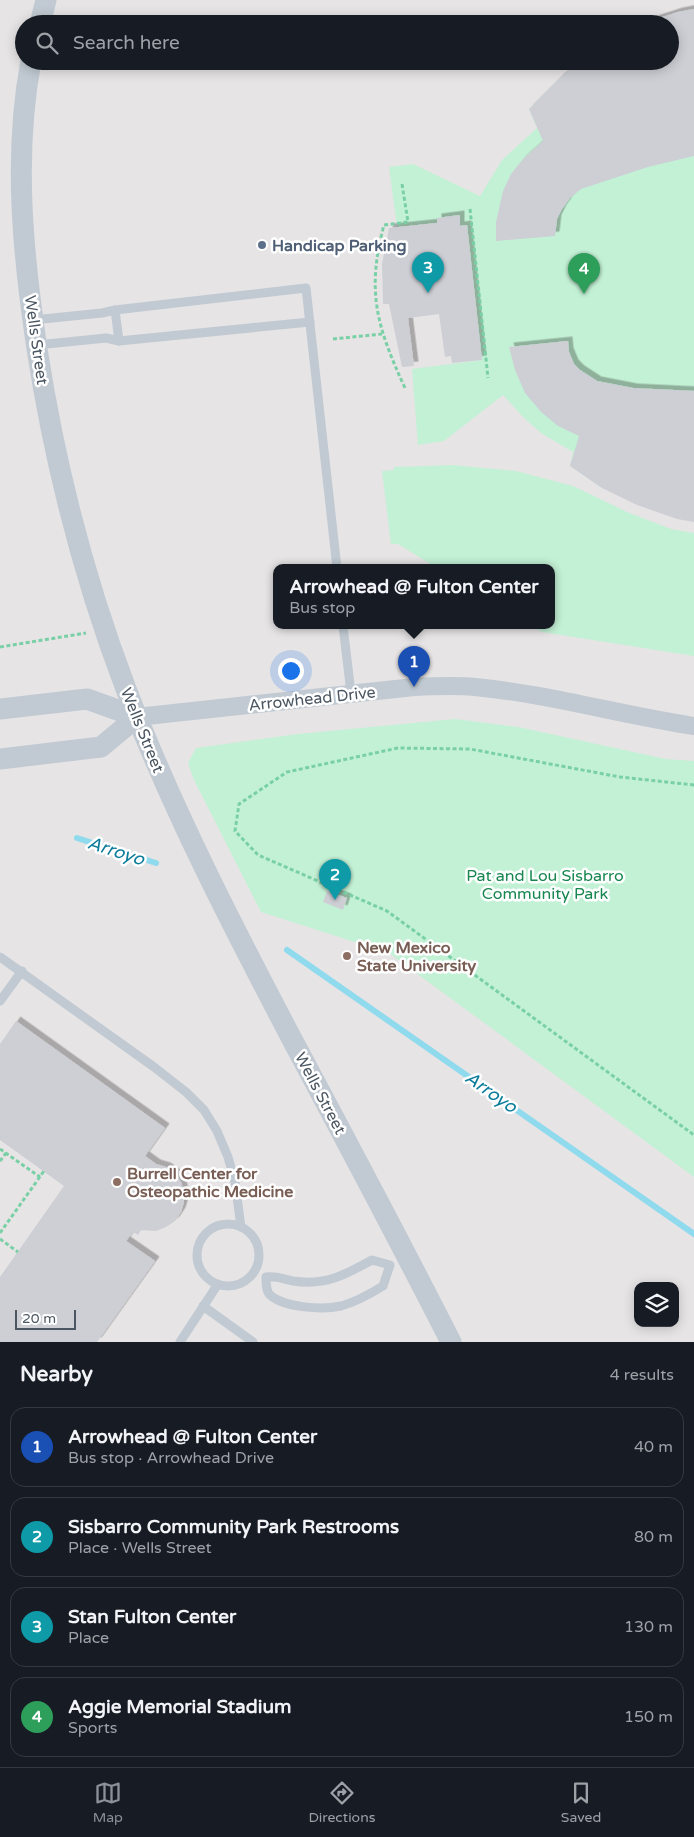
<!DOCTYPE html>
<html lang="en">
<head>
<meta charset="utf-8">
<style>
  :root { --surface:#171b24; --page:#20242c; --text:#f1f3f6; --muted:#9ea1a6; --line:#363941; --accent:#8c9099 }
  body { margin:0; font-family:"Varela Round",sans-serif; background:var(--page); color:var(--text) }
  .controls { position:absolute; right:15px; bottom:15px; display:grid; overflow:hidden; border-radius:10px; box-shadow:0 2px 12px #0003 }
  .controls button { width:45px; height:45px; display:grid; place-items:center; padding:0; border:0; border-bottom:1px solid var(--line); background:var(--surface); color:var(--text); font:25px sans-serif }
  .scale { position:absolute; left:15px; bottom:12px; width:61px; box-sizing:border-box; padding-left:5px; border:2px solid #4a5661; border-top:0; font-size:14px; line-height:18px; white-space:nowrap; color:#4a5661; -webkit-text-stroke:4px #fff; paint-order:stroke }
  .you { position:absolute; left:290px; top:670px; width:18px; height:18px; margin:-12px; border:4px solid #fff; border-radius:50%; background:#1a73e8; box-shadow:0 0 0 8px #1a73e833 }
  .badge { display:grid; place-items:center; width:32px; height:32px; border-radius:50%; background:var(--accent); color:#fff; font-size:16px; font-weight:700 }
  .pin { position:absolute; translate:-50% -41px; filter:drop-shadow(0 1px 2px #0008) }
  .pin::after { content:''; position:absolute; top:26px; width:18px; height:15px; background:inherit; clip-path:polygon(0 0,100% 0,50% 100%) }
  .popup { position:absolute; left:273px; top:564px; width:282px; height:65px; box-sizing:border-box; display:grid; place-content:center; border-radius:10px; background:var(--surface); filter:drop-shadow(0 1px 4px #0005); font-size:16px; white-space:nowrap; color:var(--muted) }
  .popup b { font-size:19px; color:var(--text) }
  .popup::after { content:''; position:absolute; left:50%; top:100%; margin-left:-10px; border:10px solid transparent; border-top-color:var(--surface) }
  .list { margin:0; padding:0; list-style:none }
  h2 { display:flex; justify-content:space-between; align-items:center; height:65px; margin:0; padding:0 20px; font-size:21px }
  h2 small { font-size:16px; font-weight:400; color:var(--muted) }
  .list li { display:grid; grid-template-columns:32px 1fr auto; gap:15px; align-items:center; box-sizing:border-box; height:80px; margin:0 10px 10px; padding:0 10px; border:1px solid var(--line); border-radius:15px }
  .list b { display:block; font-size:19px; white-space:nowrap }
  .list p { margin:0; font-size:16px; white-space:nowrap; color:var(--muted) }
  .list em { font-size:16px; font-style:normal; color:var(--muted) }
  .icon { flex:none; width:28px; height:28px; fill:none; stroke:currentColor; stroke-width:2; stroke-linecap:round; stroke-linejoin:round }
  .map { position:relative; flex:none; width:694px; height:1342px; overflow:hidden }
  .search { position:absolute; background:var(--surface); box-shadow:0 2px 12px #0003; left:15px; right:15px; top:15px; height:55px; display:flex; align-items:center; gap:12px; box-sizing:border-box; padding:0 18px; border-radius:28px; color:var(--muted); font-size:19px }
  .sheet { height:425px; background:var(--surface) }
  nav { display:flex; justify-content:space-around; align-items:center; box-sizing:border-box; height:70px; border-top:1px solid var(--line); background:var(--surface); font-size:14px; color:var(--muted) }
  nav a { display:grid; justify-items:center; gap:2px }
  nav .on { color:var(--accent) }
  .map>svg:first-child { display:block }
  .education { fill:#e6e4e5; fill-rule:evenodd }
  .green { fill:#c3f1d5 }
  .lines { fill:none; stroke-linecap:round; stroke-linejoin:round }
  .stream { stroke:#90daee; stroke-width:6 }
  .building { fill:#cdcfd5; filter:url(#shadow) }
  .path { stroke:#7ad0a6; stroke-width:3; stroke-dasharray:4 2.5; stroke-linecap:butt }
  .service { stroke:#c1cad2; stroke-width:9 }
  .minor { stroke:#c1cad2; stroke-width:18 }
  .tertiary { stroke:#c1cad2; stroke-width:21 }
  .service-dot { fill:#5c6f8a; stroke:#fff; stroke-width:2 }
  .education-dot { fill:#8d6e63; stroke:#fff; stroke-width:2 }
  .labels { text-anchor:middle; stroke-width:5; stroke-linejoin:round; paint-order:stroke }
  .service-label { font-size:16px; font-weight:bold; fill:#4e5e75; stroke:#fff; text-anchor:start }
  .street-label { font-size:16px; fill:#4a5661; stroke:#fff }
  .park-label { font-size:16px; fill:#17864f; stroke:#fff }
  .education-label { font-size:16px; font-weight:bold; fill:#785e54; stroke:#fff; text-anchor:start }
  .water-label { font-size:18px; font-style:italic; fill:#0c7c9b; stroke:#fff }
</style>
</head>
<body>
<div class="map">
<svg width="694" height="1342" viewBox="0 0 694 1342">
  <defs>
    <filter id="shadow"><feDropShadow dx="4.5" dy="-4.5" stdDeviation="0" flood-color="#0004"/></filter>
  </defs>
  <rect width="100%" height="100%" fill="#f5f3f3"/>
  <path class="education" d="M0 0H694V1342H0ZM24 24H670V61H24ZM276 568H552V626H276ZM638 1286H675V1323H638Z"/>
  <g class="green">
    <path d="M694 9V522L602 488 570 466 573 452 541 433 523 417 503 395 444 441 418 445 412 369 482 360 460 226V216L437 223 397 227 389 167 413 164 480 196 502 160 537 128 529 109 560 78 581 61H670V24H643L678 12Z"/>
    <path d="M453 465 516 471 573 486 627 512 671 529 694 533V656L542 632 532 626H552V568H437L398 544H391L382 471 394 470V467Z"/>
    <path d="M455 719 518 727 666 759 694 761V1177L389 953 261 912 194 780 188 763 196 748 298 734Z"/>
  </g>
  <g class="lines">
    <g class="stream">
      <path d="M77 838 156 863"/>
      <path d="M287 950 694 1234"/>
    </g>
  </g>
  <g class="building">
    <path d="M694 9V156L648 167 581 189 570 198 562 209 557 219 555 236 496 241V222L503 191 511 174 523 159 543 141 529 109 560 78 581 61H670V24L644 23 678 12Z"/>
    <path d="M460 215V226L467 225 482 360 452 363 451 356 445 357 439 314 408 318 414 366 402 367 389 304H383L382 264 389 228 437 223V218Z"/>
    <path d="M568 341 569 352 574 364 580 370 597 381 633 388 694 391V522L677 519 637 505 602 488 570 466 579 436 558 426 541 412 525 393 515 370 509 347Z"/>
    <path d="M327 891 347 898 343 910 323 902Z"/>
    <path d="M16 1021 165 1128 145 1156 156 1164 166 1167 175 1173 181 1182 184 1192V1202L181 1212 175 1221 166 1227 156 1231 141 1230 138 1235 133 1232 126 1241 155 1261 97 1342H0V1277L64 1186 0 1140V1044Z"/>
  </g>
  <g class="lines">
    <g class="path">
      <path d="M402 184 408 222 384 225C366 292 377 327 405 388"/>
      <path d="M470 209 488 378"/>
      <path d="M333 339 382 334"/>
      <path d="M0 647 86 633"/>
      <path d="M694 785 620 777 470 749 398 748 287 772 239 804 235 831 258 855 387 911 694 1135"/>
      <path d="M0 1149 40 1177"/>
      <path d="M0 1161 6 1153"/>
      <path d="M0 1233 44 1171"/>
      <path d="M0 1239 18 1252"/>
    </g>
    <g class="service">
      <path d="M115 310 119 341"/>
      <path d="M33 320 102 313 115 310 306 288 337 568"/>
      <path d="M37 345 106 338 119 341 310 322"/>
      <path d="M343 626 351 693"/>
      <path d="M0 957 154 1067 186 1092 204 1110 217 1131 228 1157 235 1182 241 1227"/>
      <path d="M0 1001 22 971"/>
      <circle cx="228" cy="1255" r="31"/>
      <path d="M372 1260 390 1265 383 1286C370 1294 356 1302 341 1306 323 1310 285 1308 270 1295 266 1291 266 1283 266 1277 279 1276 282 1279 293 1281 325 1286 345 1275 372 1260Z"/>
      <path d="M203 1306 253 1342"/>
      <path d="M180 1342 218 1284"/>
    </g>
    <path class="minor" d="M137 717 414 687C434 686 455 685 475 687 549 694 621 715 694 726"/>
    <g class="tertiary">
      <path d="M40 24 46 0"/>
      <path d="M31 61C13 156 23 255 37 349 55 465 84 579 126 689 173 811 233 927 294 1043 347 1142 400 1242 451 1342"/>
      <path d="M0 709 87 699 137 717"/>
      <path d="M0 759 101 747 137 717"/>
    </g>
  </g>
  <circle class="service-dot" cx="262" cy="245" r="5"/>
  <g class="education-dot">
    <circle cx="347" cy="956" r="5"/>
    <circle cx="117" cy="1182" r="5"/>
  </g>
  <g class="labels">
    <g class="service-label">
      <text x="272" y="251">Handicap Parking</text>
    </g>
    <g class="street-label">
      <text transform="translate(37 340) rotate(82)" y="6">Wells Street</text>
      <text transform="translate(312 698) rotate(-6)" y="6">Arrowhead Drive</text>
      <text transform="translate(143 730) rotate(68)" y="6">Wells Street</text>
      <text transform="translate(321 1093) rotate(62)" y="6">Wells Street</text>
    </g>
    <g class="park-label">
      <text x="545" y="881">Pat and Lou Sisbarro<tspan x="545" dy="18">Community Park</tspan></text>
    </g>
    <g class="education-label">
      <text x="357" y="953">New Mexico<tspan x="357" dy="18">State University</tspan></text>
      <text x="127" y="1179">Burrell Center for<tspan x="127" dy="18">Osteopathic Medicine</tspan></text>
    </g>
    <g class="water-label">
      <text transform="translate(116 851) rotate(18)" y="6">Arroyo</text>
      <text transform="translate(491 1092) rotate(35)" y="6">Arroyo</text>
    </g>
  </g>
</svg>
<div class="controls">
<button><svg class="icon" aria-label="layers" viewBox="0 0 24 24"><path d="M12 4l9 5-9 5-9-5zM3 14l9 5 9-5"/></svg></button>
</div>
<div class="scale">20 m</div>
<div class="you"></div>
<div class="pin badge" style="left:414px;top:687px;background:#1a4fb4">1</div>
<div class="popup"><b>Arrowhead @ Fulton Center</b>Bus stop</div>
<div class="pin badge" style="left:335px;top:900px;background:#0f9aa8">2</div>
<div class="pin badge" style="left:428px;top:293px;background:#0f9aa8">3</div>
<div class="pin badge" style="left:584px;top:294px;background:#2e9e5b">4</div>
<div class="search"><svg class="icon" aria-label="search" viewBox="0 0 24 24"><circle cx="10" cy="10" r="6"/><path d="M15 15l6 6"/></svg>Search here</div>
</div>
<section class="sheet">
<h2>Nearby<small>4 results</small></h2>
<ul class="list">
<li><span class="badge" style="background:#1a4fb4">1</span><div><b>Arrowhead @ Fulton Center</b><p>Bus stop · Arrowhead Drive</p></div><em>40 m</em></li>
<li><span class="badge" style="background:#0f9aa8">2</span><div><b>Sisbarro Community Park Restrooms</b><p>Place · Wells Street</p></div><em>80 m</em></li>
<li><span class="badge" style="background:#0f9aa8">3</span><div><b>Stan Fulton Center</b><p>Place</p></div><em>130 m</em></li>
<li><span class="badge" style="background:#2e9e5b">4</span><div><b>Aggie Memorial Stadium</b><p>Sports</p></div><em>150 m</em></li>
</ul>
</section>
<nav>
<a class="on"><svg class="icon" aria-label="map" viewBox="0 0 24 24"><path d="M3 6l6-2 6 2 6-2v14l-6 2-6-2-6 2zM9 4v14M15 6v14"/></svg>Map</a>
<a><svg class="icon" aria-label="directions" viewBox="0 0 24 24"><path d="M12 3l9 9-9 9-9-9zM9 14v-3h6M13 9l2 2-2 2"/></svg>Directions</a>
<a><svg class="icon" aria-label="saved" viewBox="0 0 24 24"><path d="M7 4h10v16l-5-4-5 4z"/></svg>Saved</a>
</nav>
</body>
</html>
